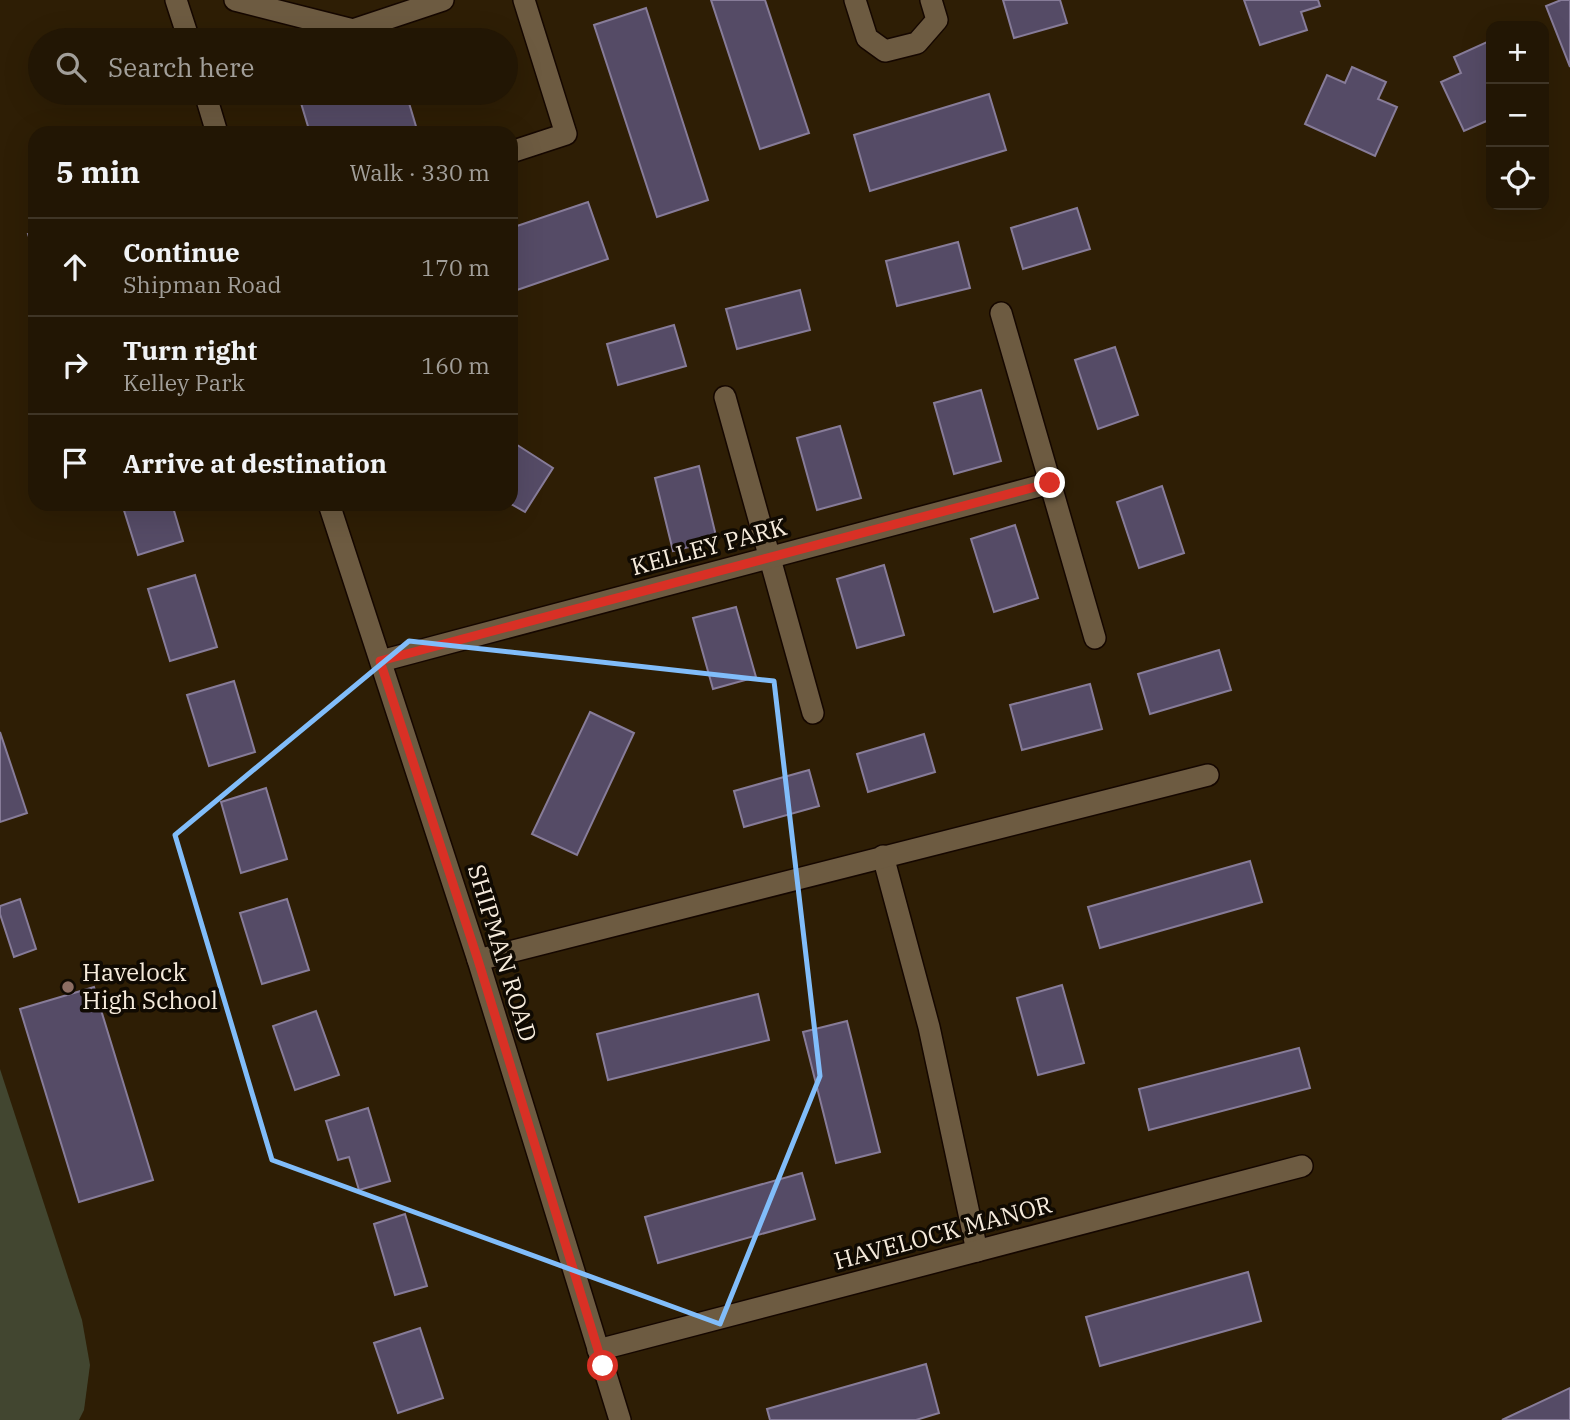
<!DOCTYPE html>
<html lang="en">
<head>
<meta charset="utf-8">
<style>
  :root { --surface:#221604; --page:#2e2313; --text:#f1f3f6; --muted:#a29f9a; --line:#3f3526 }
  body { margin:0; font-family:"IBM Plex Serif",serif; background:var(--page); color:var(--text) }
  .controls { position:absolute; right:21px; top:21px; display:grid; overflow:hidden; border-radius:14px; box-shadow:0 7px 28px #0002 }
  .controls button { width:63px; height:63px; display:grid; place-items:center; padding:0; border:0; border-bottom:2px solid var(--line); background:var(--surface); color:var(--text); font:35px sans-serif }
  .stop { position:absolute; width:21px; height:21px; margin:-16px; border:5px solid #d93025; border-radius:50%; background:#fff }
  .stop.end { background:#d93025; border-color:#fff; box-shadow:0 2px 7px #0008 }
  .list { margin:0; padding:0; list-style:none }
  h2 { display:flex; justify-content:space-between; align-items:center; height:91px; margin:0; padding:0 28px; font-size:30px }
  h2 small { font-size:23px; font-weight:400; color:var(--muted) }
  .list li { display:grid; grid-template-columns:46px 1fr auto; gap:21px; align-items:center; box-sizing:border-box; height:98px; padding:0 28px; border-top:2px solid var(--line) }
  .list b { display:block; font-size:26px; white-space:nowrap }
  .list p { margin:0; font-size:23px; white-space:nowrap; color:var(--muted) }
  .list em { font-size:23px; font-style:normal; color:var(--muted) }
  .icon { flex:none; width:38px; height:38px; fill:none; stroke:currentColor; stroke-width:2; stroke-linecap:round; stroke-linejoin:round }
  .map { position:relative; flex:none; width:1570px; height:1420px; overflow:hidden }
  .search { position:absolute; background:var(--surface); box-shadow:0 7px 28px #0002; left:28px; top:28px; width:490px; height:77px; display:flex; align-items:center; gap:18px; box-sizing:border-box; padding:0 24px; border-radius:38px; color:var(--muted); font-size:26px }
  .panel { position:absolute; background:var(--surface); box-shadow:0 7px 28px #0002; left:28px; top:126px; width:490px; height:385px; border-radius:21px }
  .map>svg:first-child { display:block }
  .green { fill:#424630 }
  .building { fill:#554b66; stroke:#877c99; stroke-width:2 }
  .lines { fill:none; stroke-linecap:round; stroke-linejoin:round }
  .minor-casing { stroke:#150700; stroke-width:24 }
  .minor { stroke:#6d5b41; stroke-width:21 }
  .route { stroke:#d93025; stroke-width:9 }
  .marked { fill:none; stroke:#81bdfa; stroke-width:5; stroke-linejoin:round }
  .education-dot { fill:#8d6e63; stroke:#100a02; stroke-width:2.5 }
  .labels { text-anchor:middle; stroke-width:7; stroke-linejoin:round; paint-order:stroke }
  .street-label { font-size:24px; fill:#f6ebdc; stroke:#100a02 }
  .poi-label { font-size:24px; fill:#f6ebdc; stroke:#100a02; text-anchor:start }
</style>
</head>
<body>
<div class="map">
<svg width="1570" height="1420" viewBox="0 0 1570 1420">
  <rect width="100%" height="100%" fill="#2e1e05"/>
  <path class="green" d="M0 1069 82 1320 90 1365 84 1410 79 1420H0Z"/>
  <g class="building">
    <path d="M711 0H765L809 133 760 149Z"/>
    <path d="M1003 0H1060L1067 23 1014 38Z"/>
    <path d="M1244 0H1318L1320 6 1301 12 1307 30 1260 45Z"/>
    <path d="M1561 0H1570V67L1546 6Z"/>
    <path d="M646 8 708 200 657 217 594 25Z"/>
    <path d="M1487 42 1491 52V119L1464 131 1441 82 1461 73 1454 57Z"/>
    <path d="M1352 67 1386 82 1378 99 1397 107 1375 156 1305 124 1327 75 1345 83Z"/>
    <path d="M298 93H406L418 133H310Z"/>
    <path d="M989 94 1006 150 870 191 854 135Z"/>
    <path d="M588 202 608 259 511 292V228Z"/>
    <path d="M1077 208 1090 249 1023 269 1011 228Z"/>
    <path d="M35 232V255L28 234Z"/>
    <path d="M958 242 970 288 897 306 886 261Z"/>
    <path d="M800 290 810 330 737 349 726 309Z"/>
    <path d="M674 325 686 366 618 385 607 344Z"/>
    <path d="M1115 347 1138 415 1098 429 1075 360Z"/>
    <path d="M981 390 1001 461 954 474 934 403Z"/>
    <path d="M840 426 861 498 817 510 797 438Z"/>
    <path d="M511 441 553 468 525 512 511 504Z"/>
    <path d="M699 466 717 540 673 551 655 478Z"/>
    <path d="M1162 486 1184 553 1139 568 1117 502Z"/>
    <path d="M122 504H172L183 541 138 555Z"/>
    <path d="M1015 525 1038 598 994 612 971 539Z"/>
    <path d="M884 565 904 635 857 648 837 579Z"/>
    <path d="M195 575 217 647 170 661 148 589Z"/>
    <path d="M736 607 756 677 713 689 693 618Z"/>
    <path d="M1219 650 1231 690 1150 714 1138 674Z"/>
    <path d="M234 681 255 752 209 766 187 695Z"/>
    <path d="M1090 684 1102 729 1022 750 1010 705Z"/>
    <path d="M590 712 634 733 577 855 532 834Z"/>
    <path d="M0 732 27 813 0 822Z"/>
    <path d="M924 734 935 772 868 792 857 754Z"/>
    <path d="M809 770 819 806 744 827 734 791Z"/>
    <path d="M266 788 287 859 241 873 221 802Z"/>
    <path d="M1250 861 1262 902 1100 948 1088 907Z"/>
    <path d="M20 899 36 949 14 957 0 914V906Z"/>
    <path d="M287 899 309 970 262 984 240 913Z"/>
    <path d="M1062 985 1084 1063 1038 1075 1017 998Z"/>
    <path d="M94 987 153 1180 79 1202 20 1009Z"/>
    <path d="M758 994 769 1040 608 1080 597 1034Z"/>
    <path d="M316 1011 339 1075 295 1090 273 1026Z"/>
    <path d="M847 1021 880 1152 836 1163 803 1032Z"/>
    <path d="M1299 1048 1310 1088 1149 1130 1139 1089Z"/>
    <path d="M368 1108 390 1181 359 1190 349 1157 338 1160 326 1121Z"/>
    <path d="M802 1173 815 1219 658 1263 645 1217Z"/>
    <path d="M405 1214 427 1286 395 1295 374 1224Z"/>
    <path d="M1248 1272 1261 1321 1100 1366 1086 1317Z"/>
    <path d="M420 1328 443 1398 398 1413 374 1343Z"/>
    <path d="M926 1364 939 1413 916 1420H770L767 1409Z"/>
    <path d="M1570 1388V1420H1502Z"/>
  </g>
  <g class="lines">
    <g class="minor-casing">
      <g id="minor">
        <path d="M176 0 189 40"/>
        <path d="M235 0 353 30 443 0"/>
        <path d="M855 0 867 38 885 51 917 43 937 20 931 0"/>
        <path d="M205 93 217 133"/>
        <path d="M511 152 566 134 524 0"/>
        <path d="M1001 313 1095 638"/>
        <path d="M725 397 813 713"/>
        <path d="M329 504 478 960 620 1420"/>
        <path d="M381 661 1050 483"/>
        <path d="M883 856 929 1027 977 1251"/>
        <path d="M478 960 1208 775"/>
        <path d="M598 1350 1302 1166"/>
      </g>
    </g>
    <use href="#minor" class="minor"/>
  </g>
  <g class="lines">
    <path class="route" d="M603 1366 478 960 380 661 1050 483"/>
  </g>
  <path class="marked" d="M409 641 774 681 820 1076 720 1324 272 1160 175 835Z"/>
  <circle class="education-dot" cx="68" cy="987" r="7"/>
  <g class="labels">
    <g class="street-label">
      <text transform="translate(709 547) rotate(-15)" y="8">KELLEY PARK</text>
      <text transform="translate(502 953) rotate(73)" y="8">SHIPMAN ROAD</text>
      <text transform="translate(943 1233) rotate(-15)" y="8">HAVELOCK MANOR</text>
    </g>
    <g class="poi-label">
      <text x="82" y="981">Havelock<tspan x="82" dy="28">High School</tspan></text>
    </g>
  </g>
</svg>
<div class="controls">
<button>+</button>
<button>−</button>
<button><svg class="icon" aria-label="locate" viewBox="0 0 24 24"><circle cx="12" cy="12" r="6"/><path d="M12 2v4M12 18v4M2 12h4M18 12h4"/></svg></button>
</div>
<div class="stop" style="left:603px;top:1366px"></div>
<div class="stop end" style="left:1050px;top:483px"></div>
<div class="search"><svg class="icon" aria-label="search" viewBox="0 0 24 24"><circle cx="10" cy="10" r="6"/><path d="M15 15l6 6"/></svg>Search here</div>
<section class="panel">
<h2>5 min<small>Walk · 330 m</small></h2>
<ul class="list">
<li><svg class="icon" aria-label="ahead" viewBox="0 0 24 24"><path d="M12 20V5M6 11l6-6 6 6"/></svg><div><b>Continue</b><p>Shipman Road</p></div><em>170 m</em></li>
<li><svg class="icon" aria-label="right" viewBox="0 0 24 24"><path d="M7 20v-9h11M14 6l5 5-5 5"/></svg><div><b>Turn right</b><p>Kelley Park</p></div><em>160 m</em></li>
<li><svg class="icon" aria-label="arrive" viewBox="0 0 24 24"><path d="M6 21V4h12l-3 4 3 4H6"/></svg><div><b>Arrive at destination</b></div></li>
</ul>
</section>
</div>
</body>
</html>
